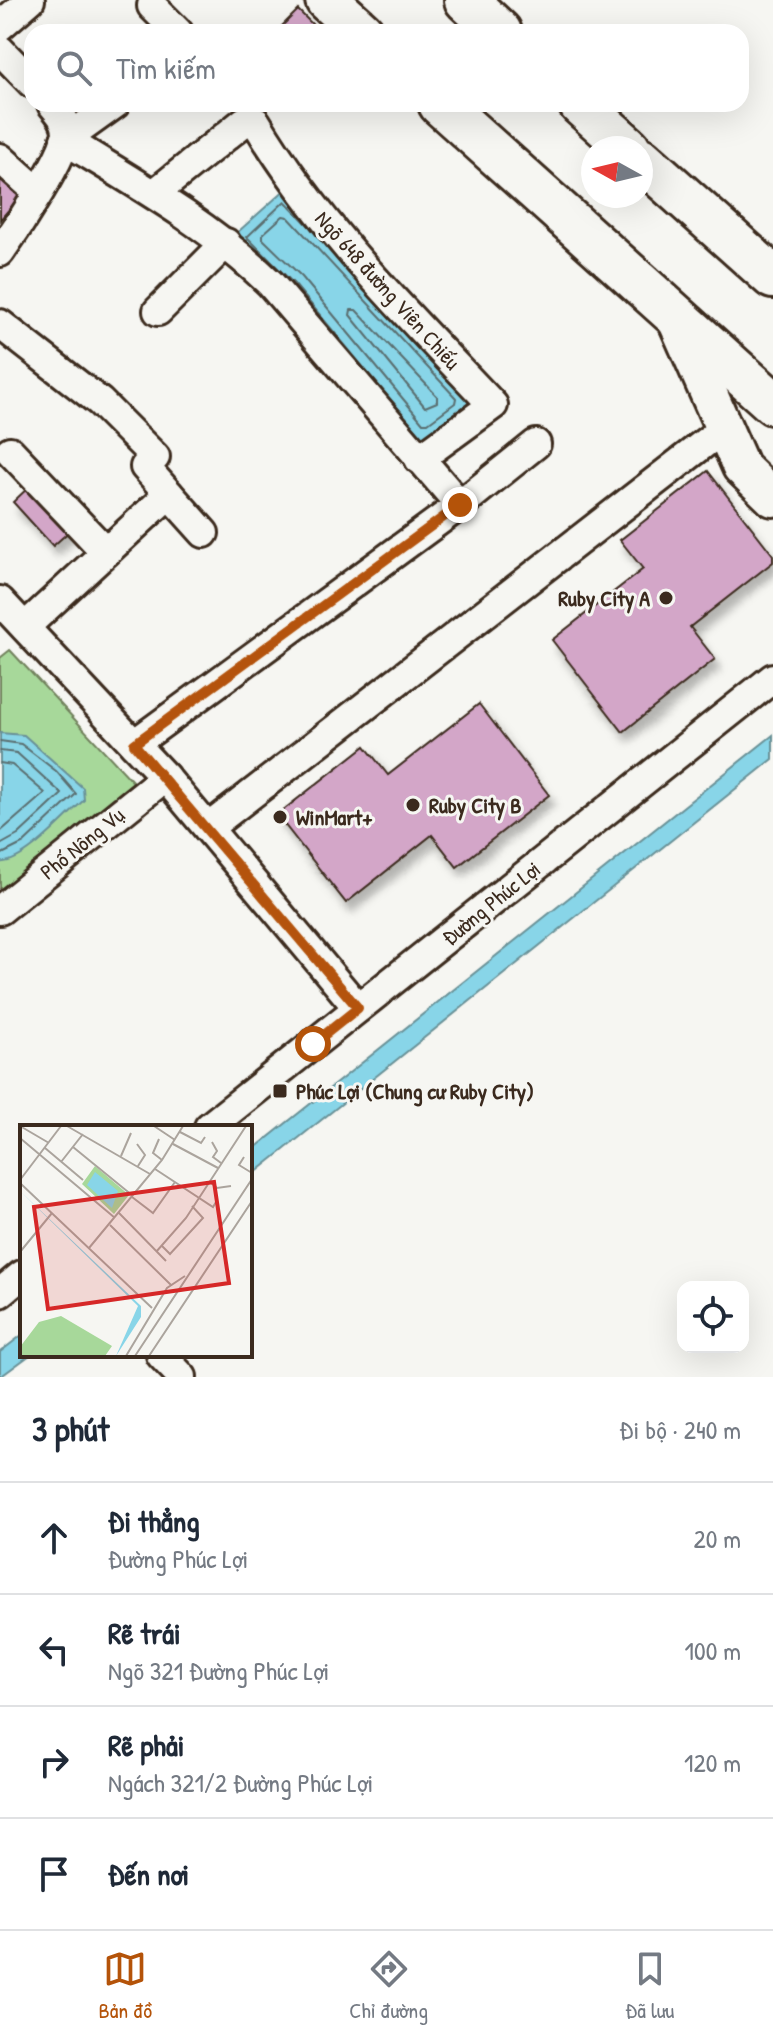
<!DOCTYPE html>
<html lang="vi">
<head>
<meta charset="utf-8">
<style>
  :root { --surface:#fff; --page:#f6f6f7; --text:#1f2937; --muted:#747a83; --line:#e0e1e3; --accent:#b45309 }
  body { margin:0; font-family:"Patrick Hand",sans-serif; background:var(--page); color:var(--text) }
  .controls { position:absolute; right:24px; bottom:24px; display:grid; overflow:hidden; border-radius:16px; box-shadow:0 8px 32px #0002 }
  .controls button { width:72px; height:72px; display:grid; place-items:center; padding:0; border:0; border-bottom:2px solid var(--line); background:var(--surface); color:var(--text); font:40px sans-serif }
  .compass { position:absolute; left:581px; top:136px; width:72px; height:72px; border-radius:50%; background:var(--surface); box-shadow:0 8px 32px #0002; rotate:278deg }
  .stop { position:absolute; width:24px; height:24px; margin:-18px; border:6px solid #b45309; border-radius:50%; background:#fff }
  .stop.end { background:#b45309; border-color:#fff; box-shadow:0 2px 8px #0008 }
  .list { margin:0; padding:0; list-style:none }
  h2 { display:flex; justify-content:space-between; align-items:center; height:104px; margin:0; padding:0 32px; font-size:34px }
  h2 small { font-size:26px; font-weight:400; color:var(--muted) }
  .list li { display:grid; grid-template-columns:52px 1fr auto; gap:24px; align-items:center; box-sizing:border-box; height:112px; padding:0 32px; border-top:2px solid var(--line) }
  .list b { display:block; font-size:30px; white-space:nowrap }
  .list p { margin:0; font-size:26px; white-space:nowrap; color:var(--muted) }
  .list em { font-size:26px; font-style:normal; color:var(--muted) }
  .icon { flex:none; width:44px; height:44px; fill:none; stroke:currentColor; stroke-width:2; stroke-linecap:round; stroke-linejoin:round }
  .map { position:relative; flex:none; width:773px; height:1377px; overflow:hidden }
  .search { position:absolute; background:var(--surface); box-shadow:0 8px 32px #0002; left:24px; right:24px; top:24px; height:88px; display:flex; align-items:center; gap:20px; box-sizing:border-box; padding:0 28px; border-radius:24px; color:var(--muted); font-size:30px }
  .sheet { height:552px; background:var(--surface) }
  nav { display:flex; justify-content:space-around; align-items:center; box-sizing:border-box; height:112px; border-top:2px solid var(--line); background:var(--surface); font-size:22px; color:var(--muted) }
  nav a { display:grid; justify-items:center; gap:4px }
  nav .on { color:var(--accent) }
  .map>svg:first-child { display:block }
  .green { fill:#a7d89a; stroke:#71815c; stroke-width:2 }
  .water { fill:#88d5e8; stroke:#699197; stroke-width:2 }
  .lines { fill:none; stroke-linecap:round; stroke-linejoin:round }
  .shore { stroke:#5a6e6f; stroke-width:2 }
  .building { fill:#d3a6c8; stroke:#3b2a1e; stroke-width:2; filter:url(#shadow) }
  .minor-casing { stroke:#3b2a1e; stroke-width:34 }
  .major-casing { stroke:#3b2a1e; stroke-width:42 }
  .highway-casing { stroke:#3b2a1e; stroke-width:48 }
  .minor { stroke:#f6f6f2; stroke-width:28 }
  .major { stroke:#f6f6f2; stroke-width:36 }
  .highway { stroke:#f6f6f2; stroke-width:42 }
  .route { stroke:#b45309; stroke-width:10 }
  .poi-dot { fill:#3b2a1e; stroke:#f6f6f2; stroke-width:3 }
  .labels { text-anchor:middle; stroke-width:6; stroke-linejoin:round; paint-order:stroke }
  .street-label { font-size:22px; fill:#3b2a1e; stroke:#f6f6f2 }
  .poi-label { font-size:22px; font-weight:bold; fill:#3b2a1e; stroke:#f6f6f2; text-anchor:start }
  .inset-road { fill:none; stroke:#aba49d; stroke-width:2 }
  .view { fill:#d62828; fill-opacity:0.15; stroke:#d62828; stroke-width:4 }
  .inset-edge { fill:none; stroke:#3b2a1e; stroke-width:4 }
</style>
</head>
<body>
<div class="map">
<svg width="773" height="1377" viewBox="0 0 773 1377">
  <defs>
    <filter id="shadow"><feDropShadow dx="5" dy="9" stdDeviation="4" flood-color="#0004"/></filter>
  </defs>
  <rect width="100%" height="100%" fill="#f6f6f2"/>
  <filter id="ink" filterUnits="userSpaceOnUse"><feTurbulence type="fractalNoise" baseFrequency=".0125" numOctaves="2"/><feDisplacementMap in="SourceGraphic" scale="16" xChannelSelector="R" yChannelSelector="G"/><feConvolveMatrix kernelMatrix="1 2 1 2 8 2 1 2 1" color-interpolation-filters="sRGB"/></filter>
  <g filter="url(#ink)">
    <path class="green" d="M10 650 133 782 0 890V658Z"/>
    <g class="water">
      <path d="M287 188 483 400 427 446 238 240 239 231Z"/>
      <path d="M0 733 24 735 83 788 84 800C67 815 23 865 0 862Z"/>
      <path d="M773 735V759L250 1177V1152Z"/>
      <path d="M22 1335V1355H30L0 1377V1352Z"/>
    </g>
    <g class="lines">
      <g class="shore">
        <path d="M283 216 288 217 456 398 455 403 428 423H423L302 277 263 239V234Z"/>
        <path d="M309 226 285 201 247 237 294 284 364 368"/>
        <path d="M351 310H356L437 396V402L425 407 350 315Z"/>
        <path d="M0 741 21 744 56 771 76 794 24 843 0 855"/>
        <path d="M0 751 17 753 62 794 18 835 0 845"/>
        <path d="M0 763 12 765 45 793 0 832"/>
      </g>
    </g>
    <g class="building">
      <path d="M298 10 320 32H276Z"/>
      <path d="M0 161 29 186 0 220Z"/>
      <path d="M708 471 773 555V562L690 627 715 659 623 732 552 640 643 569 620 540Z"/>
      <path d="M32 484 73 528 53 546 13 502Z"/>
      <path d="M479 704 549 795 457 867 432 835 346 903 277 815 365 746 388 775Z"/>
    </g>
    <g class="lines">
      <g class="minor-casing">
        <g id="minor">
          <path d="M152 6 178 32"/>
          <path d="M0 26 30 0"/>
          <path d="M0 50 32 83"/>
          <path d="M65 140C137 184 210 225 270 283L460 505"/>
          <path d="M65 140 115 104"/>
          <path d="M0 158 38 192"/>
          <path d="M154 194 245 121 256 122C321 230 407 314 493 405L419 459"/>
          <path d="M0 252C15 231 67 154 67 131 66 120 59 112 52 104"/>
          <path d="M158 311 226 243"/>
          <path d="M0 324 100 402 155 457 145 467 169 494 25 627"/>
          <path d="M10 451 106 552"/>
          <path d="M169 494 204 533"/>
          <path d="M0 601 165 777 358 1008"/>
          <path d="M134 744 460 505 536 444"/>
          <path d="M208 828 724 428"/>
          <path d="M0 910 165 777"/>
          <path d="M209 1127 773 678"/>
          <path d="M0 1293 22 1275"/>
          <path d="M161 1355 182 1377"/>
        </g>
      </g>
      <g class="major-casing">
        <path id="major" d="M674 315 741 467 773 498"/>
      </g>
      <g class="highway-casing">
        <g id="highway">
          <path d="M327 0 362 32"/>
          <path d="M466 0 500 32"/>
          <path d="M440 104 773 403"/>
          <path d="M580 104 629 148"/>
          <path d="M641 159 773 277"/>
        </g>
      </g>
      <use href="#minor" class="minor"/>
      <use href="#major" class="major"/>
      <use href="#highway" class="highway"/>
    </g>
  </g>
  <g class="lines" filter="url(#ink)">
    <path class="route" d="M313 1044 358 1008 134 744 460 505"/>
  </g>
  <g class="poi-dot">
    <circle cx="666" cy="598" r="8"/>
    <circle cx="413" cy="805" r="8"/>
    <circle cx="280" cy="817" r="8"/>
    <rect x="272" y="1083" width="16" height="16" rx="4"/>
  </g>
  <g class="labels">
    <g class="street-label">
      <text transform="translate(388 290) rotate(48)" y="8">Ngõ 648 đường Viên Chiếu</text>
      <text transform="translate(82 843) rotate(-39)" y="8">Phố Nông Vụ</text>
      <text transform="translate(491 903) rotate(-39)" y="8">Đường Phúc Lợi</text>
    </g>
    <g class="poi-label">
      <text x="650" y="606" text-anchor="end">Ruby City A</text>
      <text x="429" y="813">Ruby City B</text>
      <text x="296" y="825">WinMart+</text>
      <text x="296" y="1099">Phúc Lợi (Chung cư Ruby City)</text>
    </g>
  </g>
  <g transform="translate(20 1125)">
    <rect width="232" height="232" fill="#f6f6f2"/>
    <path d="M75 41 109 70 94 89 62 59ZM41 191 92 221 85 231H0V222L19 197Z" fill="#a7d89a"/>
    <path d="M75 47 98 66 92 83 67 60ZM0 66 121 181V192L96 231 118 181Z" fill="#88d5e8"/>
    <path class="inset-road" d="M0 1 29 18M47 1 130 49M134 1 155 15M160 7 181 18 185 12M0 13 95 93M139 14 133 28 142 35M192 17 197 26 193 32 201 38M117 19 125 30 118 41M153 19 198 43M53 22 113 71M25 23 63 55M101 31 111 8M224 32 219 40 232 48M41 37 63 9M135 44 193 82 196 77M0 55 41 1M189 56 197 63 211 61M0 58 132 183M112 72 133 88 155 57M99 88 146 136M90 100 151 160M142 121 150 129 183 93 172 81M69 123 142 35 163 1M0 127 32 88M136 127 166 93 226 1M106 231 147 163 165 151M115 231 232 54M129 231 232 76"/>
    <path class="view" d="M194 57 209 158 28 184 14 82Z"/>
    <rect width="232" height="232" class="inset-edge"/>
  </g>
</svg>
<div class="controls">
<button><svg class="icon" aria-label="locate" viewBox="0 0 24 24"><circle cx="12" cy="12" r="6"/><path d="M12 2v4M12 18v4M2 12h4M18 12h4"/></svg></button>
</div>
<svg class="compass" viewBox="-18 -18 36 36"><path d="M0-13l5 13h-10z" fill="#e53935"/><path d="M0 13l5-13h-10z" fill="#747a83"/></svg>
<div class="stop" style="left:313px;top:1044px"></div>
<div class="stop end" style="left:460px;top:505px"></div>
<div class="search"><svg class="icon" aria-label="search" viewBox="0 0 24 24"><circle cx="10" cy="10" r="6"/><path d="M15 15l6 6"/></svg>Tìm kiếm</div>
</div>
<section class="sheet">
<h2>3 phút<small>Đi bộ · 240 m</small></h2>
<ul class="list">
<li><svg class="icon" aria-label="ahead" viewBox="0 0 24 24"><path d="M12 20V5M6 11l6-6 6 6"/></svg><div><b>Đi thẳng</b><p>Đường Phúc Lợi</p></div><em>20 m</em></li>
<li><svg class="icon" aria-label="left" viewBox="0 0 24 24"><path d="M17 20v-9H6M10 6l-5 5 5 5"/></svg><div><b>Rẽ trái</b><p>Ngõ 321 Đường Phúc Lợi</p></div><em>100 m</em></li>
<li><svg class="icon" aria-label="right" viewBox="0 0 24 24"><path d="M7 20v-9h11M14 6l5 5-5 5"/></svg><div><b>Rẽ phải</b><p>Ngách 321/2 Đường Phúc Lợi</p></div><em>120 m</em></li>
<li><svg class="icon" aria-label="arrive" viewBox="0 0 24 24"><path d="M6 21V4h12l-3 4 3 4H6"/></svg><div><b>Đến nơi</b></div></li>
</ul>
</section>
<nav>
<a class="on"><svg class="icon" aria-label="map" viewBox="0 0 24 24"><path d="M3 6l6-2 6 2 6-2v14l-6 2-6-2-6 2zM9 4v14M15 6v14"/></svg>Bản đồ</a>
<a><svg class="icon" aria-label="directions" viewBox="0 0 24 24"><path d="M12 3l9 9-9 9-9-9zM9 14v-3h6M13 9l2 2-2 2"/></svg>Chỉ đường</a>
<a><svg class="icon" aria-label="saved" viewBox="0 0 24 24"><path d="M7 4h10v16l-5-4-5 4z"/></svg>Đã lưu</a>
</nav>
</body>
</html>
